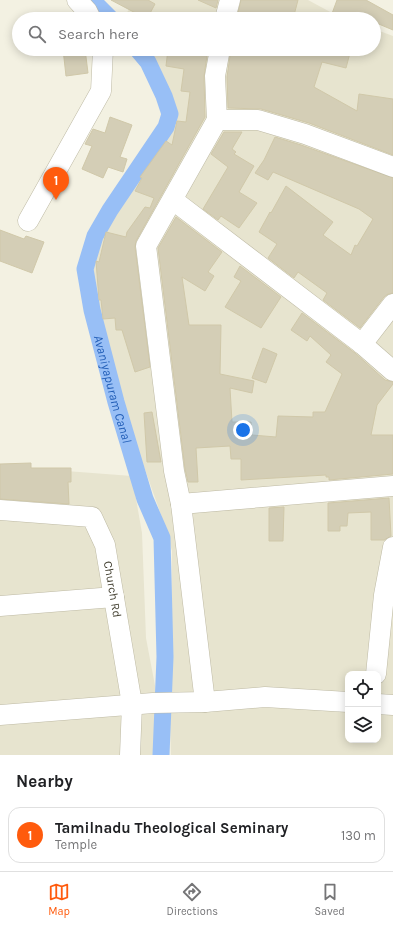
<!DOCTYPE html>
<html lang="en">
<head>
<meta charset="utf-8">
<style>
  :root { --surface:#fff; --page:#f2f2f2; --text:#202124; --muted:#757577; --line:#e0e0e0; --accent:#ff5b0d }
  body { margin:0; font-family:Karla,sans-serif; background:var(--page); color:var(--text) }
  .controls { position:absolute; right:12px; bottom:12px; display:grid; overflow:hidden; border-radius:8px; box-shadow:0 2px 10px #0003 }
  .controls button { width:36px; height:36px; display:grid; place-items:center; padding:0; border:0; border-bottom:1px solid var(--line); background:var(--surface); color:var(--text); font:20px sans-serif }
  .you { position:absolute; left:243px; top:430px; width:14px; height:14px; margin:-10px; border:3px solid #fff; border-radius:50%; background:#1a73e8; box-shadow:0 0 0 6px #1a73e833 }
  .badge { display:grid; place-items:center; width:26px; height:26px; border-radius:50%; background:var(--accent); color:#fff; font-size:13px; font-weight:700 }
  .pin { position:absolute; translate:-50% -33px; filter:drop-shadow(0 1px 2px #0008) }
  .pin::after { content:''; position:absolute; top:21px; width:14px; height:12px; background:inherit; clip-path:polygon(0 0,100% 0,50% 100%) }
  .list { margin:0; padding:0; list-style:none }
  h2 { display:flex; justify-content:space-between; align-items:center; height:52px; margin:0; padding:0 16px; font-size:17px }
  h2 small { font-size:13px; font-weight:400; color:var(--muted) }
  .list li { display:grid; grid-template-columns:26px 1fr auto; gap:12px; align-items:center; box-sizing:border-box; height:56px; margin:0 8px 8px; padding:0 8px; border:1px solid var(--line); border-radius:12px }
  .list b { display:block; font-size:15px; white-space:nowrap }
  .list p { margin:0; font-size:13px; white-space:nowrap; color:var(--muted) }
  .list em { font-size:13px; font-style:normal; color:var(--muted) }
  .icon { flex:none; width:22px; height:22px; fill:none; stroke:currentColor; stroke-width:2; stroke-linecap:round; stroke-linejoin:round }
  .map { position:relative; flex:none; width:393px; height:755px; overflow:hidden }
  .search { position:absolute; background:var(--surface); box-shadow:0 2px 10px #0003; left:12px; right:12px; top:12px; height:44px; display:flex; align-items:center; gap:10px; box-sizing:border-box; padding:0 14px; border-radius:22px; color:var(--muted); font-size:15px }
  .sheet { height:116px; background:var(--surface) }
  nav { display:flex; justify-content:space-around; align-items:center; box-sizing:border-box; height:56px; border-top:1px solid var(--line); background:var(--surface); font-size:11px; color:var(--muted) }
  nav a { display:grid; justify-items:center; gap:2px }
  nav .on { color:var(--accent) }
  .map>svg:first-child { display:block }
  .residential { fill:#e7e4cf; fill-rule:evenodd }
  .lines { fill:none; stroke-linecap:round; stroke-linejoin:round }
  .canal { stroke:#98bff6; stroke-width:17 }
  .building { fill:#d4ceb6; stroke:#d0c8a9 }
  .minor-casing { stroke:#bebaa4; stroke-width:21 }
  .minor { stroke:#fff; stroke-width:20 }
  .labels { text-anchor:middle; stroke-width:4; stroke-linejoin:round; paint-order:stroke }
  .street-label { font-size:12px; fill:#444132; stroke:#fff }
  .water-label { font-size:13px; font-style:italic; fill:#235fb8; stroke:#fff }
</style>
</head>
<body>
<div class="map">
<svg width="393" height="755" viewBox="0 0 393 755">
  <rect width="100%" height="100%" fill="#f3f1e2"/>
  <g class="residential">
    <path d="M136 0H308L334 14 348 19H122Z"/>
    <path d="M374 29 393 36V755H171L170 721 172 551 165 526 120 399 93 284 90 275 93 256 97 244 108 221 175 120 171 94 158 64 146 49H374ZM348 674H378V740H348Z"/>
    <path d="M0 466 132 476 142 533 146 638 156 691 154 755H0Z"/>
  </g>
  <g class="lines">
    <g class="canal">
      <path d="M92 0 111 19"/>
      <path id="s1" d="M137 49 148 62 164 96 170 114 166 127 110 210 95 236 85 269 92 310 116 402 145 499 162 538 165 657 161 755"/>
    </g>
  </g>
  <g class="building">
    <path d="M111 0H148L155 4 147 19Z"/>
    <path d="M198 0H218L216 8Z"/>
    <path d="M241 0H298L293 19H240L237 18Z"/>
    <path d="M337 0H366L393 15V30L374 22V19H330Z"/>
    <path d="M63 49H85L88 73 66 76Z"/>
    <path d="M168 49H208L204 76 205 117 136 241 135 247 150 367 135 372 122 330H116L115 318 103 319 101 300H99L96 261 99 262 106 232 126 237 127 232 145 207 150 208 154 198 135 191 142 178 140 177 166 141 172 145 177 121 186 122 190 92 181 91 184 69 166 66Z"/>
    <path d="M231 49H351L346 68 322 62 314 87 357 111 359 94 393 99V155L309 123 261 109 228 108 227 77Z"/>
    <path d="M110 117 132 125 120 157 127 159 123 172 108 167 103 178 82 169 92 146 85 144 93 129 105 133Z"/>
    <path d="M224 132H242L232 149 236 152 234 154 254 166 239 192 257 203 239 228 221 216 218 220 203 209 228 167 211 154Z"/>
    <path d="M275 137 301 145 393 178V293L388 294 384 297 360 328 323 300 327 293 298 272 294 278 268 258 277 244 259 232 270 212 271 213 286 186 333 222 323 235 351 255 355 245 357 246 373 219 359 209 273 172 268 180 255 173 264 160Z"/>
    <path d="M176 217 222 252 208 272 214 276 205 291 182 277 189 325H221L220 374 254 381 252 393 230 388 232 422H251L252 435 276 437 278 416 313 417V412H325L342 374 326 362 331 355 310 336 307 341 291 330 302 313 355 353 385 380 393 382V384L377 405 371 435H393V474L329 480V477H326V475L241 480V459H231L230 446 196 448 198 482H188L185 469 158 248Z"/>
    <path d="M0 230 24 239 26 236 44 242 32 273 0 261Z"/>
    <path d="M240 266 281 297 261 328 225 307 241 281 234 277Z"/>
    <path d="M263 348 277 354 266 383 252 378Z"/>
    <path d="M152 412 161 462H147L144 413Z"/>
    <path d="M31 463V468H71V482H68L69 504 0 499V464Z"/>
    <path d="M389 498 391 536 384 540H371V512L348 513 347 526H340V531H328V503Z"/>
    <path d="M284 507 283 541H269V508Z"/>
  </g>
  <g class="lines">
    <g class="minor-casing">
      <g id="minor">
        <path d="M77 0 87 11 91 19"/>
        <path d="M225 19 230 0"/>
        <path d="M220 49 215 76 217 120H258L305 134 393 167"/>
        <path d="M173 200 362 344 393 371"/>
        <path d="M28 221 101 91 103 49"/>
        <path d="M362 344 393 304"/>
        <path d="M181 504 393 486"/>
        <path id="s2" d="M0 510 92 517 105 545 132 704 130 755"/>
        <path d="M0 606 114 597"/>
        <path d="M376 674 384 595 393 547"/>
        <path d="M205 702 181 504 174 471 146 246 217 120"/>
        <path d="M378 704 393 705"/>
        <path d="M0 715 153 703 205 702 265 697 348 702"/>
      </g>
    </g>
    <use href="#minor" class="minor"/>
  </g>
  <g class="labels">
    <g class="street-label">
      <text dy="4" stroke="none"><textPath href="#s2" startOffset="168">Church Rd</textPath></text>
    </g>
    <g class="water-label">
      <text dy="5" stroke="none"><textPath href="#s1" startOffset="375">Avaniyapuram Canal</textPath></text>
    </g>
  </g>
</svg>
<div class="controls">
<button><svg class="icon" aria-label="locate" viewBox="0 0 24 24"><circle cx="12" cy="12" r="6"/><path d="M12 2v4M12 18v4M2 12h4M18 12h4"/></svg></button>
<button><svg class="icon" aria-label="layers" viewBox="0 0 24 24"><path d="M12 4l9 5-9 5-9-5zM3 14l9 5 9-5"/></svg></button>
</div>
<div class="you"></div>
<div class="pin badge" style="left:56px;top:200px">1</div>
<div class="search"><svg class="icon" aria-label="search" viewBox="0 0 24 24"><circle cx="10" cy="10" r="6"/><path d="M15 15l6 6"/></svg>Search here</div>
</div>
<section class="sheet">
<h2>Nearby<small></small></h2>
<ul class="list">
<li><span class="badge">1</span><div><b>Tamilnadu Theological Seminary</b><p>Temple</p></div><em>130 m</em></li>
</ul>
</section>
<nav>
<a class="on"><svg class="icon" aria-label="map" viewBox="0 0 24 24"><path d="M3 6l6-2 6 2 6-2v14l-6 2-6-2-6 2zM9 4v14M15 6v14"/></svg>Map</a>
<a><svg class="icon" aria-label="directions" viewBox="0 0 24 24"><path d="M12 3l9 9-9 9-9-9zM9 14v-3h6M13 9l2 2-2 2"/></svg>Directions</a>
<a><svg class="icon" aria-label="saved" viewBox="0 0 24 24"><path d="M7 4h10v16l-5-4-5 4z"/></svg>Saved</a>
</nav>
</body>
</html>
